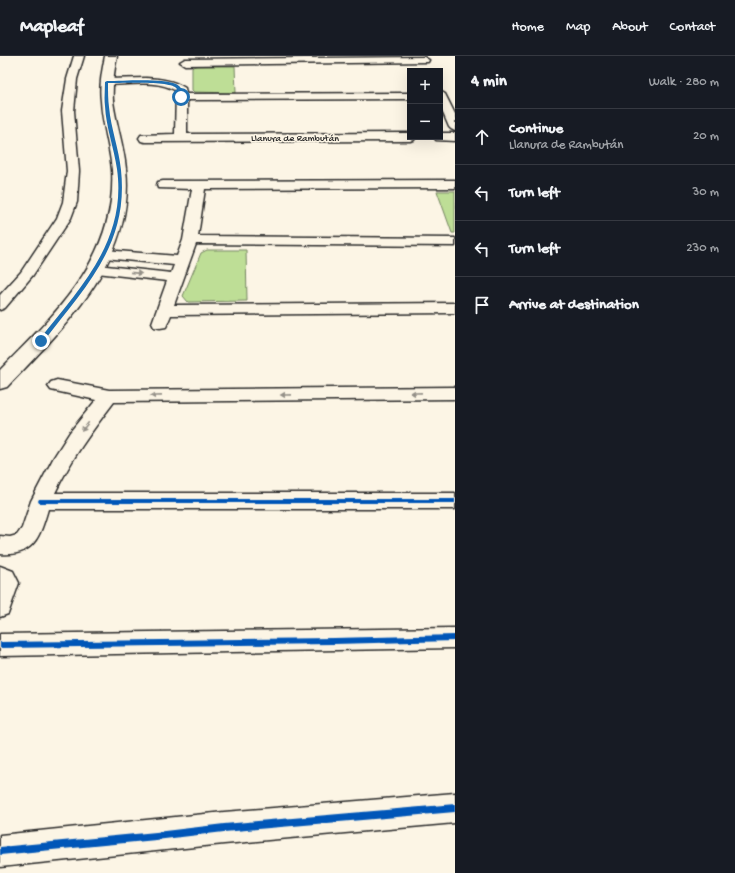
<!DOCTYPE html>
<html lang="en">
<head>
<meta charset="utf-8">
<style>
  :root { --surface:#171b24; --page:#242831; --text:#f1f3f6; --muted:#9ea1a6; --line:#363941 }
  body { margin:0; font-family:"Gochi Hand",sans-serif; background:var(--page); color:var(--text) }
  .controls { position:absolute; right:12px; top:12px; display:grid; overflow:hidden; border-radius:0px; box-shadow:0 4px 16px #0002 }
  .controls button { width:36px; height:36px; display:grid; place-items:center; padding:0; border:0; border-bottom:1px solid var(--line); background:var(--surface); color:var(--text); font:20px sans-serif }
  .stop { position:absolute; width:12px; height:12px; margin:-9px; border:3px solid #1f6fb2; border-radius:50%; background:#fff }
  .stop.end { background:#1f6fb2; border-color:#fff; box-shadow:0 1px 4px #0008 }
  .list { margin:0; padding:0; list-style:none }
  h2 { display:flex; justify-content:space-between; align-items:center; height:52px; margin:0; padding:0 16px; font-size:17px }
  h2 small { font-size:13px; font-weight:400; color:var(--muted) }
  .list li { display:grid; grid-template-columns:26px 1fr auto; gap:12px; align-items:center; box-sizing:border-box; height:56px; padding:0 16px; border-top:1px solid var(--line) }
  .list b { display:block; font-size:15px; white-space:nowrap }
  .list p { margin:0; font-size:13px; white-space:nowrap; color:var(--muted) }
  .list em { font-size:13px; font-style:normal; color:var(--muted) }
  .icon { flex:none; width:22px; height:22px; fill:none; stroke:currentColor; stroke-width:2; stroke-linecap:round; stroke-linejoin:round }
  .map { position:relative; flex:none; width:455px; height:817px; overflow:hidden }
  header { display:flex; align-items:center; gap:24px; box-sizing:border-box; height:56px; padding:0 20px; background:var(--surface); border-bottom:1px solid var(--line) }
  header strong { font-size:19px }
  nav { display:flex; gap:22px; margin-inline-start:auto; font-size:14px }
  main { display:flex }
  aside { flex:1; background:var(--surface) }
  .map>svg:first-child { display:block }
  .green { fill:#bede96; stroke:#748460 }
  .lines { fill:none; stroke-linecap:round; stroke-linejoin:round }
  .minor-casing { stroke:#2b2b2b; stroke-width:3 }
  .tertiary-casing { stroke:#2b2b2b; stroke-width:3 }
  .minor { fill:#fcf5e5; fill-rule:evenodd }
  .tertiary { fill:#fcf5e5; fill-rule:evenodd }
  .cycleway-casing { stroke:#fcf5e5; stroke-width:2 }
  .cycleway { fill:#0057b8; fill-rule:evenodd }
  .oneway { fill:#949088 }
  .route { fill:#1f6fb2 }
  .labels { text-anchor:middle; stroke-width:3; stroke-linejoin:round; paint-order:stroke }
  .far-street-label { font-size:10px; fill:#2b2b2b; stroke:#fcf5e5 }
</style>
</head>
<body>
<header>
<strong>Mapleaf</strong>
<nav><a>Home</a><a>Map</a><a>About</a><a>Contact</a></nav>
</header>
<main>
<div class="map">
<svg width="455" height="817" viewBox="0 0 455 817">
  <rect width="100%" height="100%" fill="#fcf5e5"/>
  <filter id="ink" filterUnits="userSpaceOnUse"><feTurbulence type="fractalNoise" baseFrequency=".025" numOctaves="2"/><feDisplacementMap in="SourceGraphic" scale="8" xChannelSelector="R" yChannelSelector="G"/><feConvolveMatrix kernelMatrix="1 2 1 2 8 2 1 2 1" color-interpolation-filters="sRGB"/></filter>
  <g filter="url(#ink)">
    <g class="green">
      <path d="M197 10H235L236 37 194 36 192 34V11Z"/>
      <path d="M437 135H455V177H452Z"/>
      <path d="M207 194H246L247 245 188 246 183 240 201 197Z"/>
    </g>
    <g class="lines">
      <g class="minor-casing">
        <g id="minor">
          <path d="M74 0H84L77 23 74 55 79 115 77 146 71 162 33 219 5 252 0 254V239L21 216 57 162 63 146 67 115 62 55 67 23Z"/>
          <path d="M424 1 429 4 428 6 185 9 180 6 185 3Z"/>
          <path d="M146 22C160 23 173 24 185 32L186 38 410 37V43L187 44V78L410 77V81H416L414 84 410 85 145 86 141 85 139 82 141 79 175 78 176 35C157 23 128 29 107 29L102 26 107 23Z"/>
          <path d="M440 35 445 38 455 58V75L451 73 449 71 440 50Z"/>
          <path d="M440 77H455V85L436 84 434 81H440Z"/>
          <path d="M455 124V132L205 133 198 180 455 182V190L196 188 174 249 455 247V257L171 259 166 271 160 272 154 271 152 267 167 225 97 217 92 216 90 213 92 210 97 209 171 217 174 209 105 202 100 201 98 198 100 195 105 194 177 200 183 184 192 133 158 132 157 129 158 126 163 125Z"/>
          <path d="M57 324 109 334 455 331V343L114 346C90 377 72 402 55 437H455V453H48C40 480 34 501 0 498V480L10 481 17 479 22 472 31 445 54 401 70 376 96 344 51 334 48 330 51 326Z"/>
          <path d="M0 510 13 515 19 527 8 558 0 561Z"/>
          <path d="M455 572V592L0 600V578Z"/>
        </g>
      </g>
      <g class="tertiary-casing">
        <g id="tertiary">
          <path d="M105 0H117C114 15 112 30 113 45 116 68 124 90 126 113 136 204 64 271 7 331L0 333V314C56 257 117 201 112 114 110 91 102 68 101 45 99 30 102 15 105 0Z"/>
          <path d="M455 737V767L224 788 0 811V779L224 756Z"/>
        </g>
      </g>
      <use href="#minor" class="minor"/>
      <use href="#tertiary" class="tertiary"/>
      <g class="cycleway-casing">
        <g id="cycleway">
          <path d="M39 443H455V447H39L38 445Z"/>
          <path d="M455 579V585L334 588 0 592V586L334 582Z"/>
          <path d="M455 748V756L224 776 156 784 0 799V791L156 776 224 768Z"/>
        </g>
      </g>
      <use href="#cycleway" class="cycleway"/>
    </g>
    <defs><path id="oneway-solid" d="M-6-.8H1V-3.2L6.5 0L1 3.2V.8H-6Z"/></defs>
    <g class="oneway">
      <use href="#oneway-solid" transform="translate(136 217) rotate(6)"/>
      <use href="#oneway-solid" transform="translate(416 337) rotate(179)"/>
      <use href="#oneway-solid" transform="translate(286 339) rotate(179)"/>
      <use href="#oneway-solid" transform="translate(156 340) rotate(179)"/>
      <use href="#oneway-solid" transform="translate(85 371) rotate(128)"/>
    </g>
  </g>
  <path class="route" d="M107 25C124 25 162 22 176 28 182 31 183 36 183 41L180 42C179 38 179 34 175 31 166 25 121 27 108 27 108 35 108 44 109 51 111 73 119 93 121 114 129 189 85 231 43 286H39V284C80 232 127 185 117 113 114 92 106 71 105 50 104 42 105 34 105 26Z"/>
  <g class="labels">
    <g class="far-street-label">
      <text x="295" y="85">Llanura de Rambután</text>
    </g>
  </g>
</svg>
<div class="controls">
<button>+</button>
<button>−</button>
</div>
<div class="stop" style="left:181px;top:41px"></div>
<div class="stop end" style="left:41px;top:285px"></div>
</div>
<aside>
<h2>4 min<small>Walk · 280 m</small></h2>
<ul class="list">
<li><svg class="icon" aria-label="ahead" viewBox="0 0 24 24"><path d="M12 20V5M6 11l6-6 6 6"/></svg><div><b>Continue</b><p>Llanura de Rambután</p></div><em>20 m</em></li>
<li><svg class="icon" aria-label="left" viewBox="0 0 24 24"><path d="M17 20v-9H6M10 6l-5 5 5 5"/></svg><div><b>Turn left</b></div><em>30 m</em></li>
<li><svg class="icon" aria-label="left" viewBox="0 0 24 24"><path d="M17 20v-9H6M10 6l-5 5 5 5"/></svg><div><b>Turn left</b></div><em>230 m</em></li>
<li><svg class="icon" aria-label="arrive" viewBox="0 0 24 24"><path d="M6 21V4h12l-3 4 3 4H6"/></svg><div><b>Arrive at destination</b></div></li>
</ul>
</aside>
</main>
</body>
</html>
